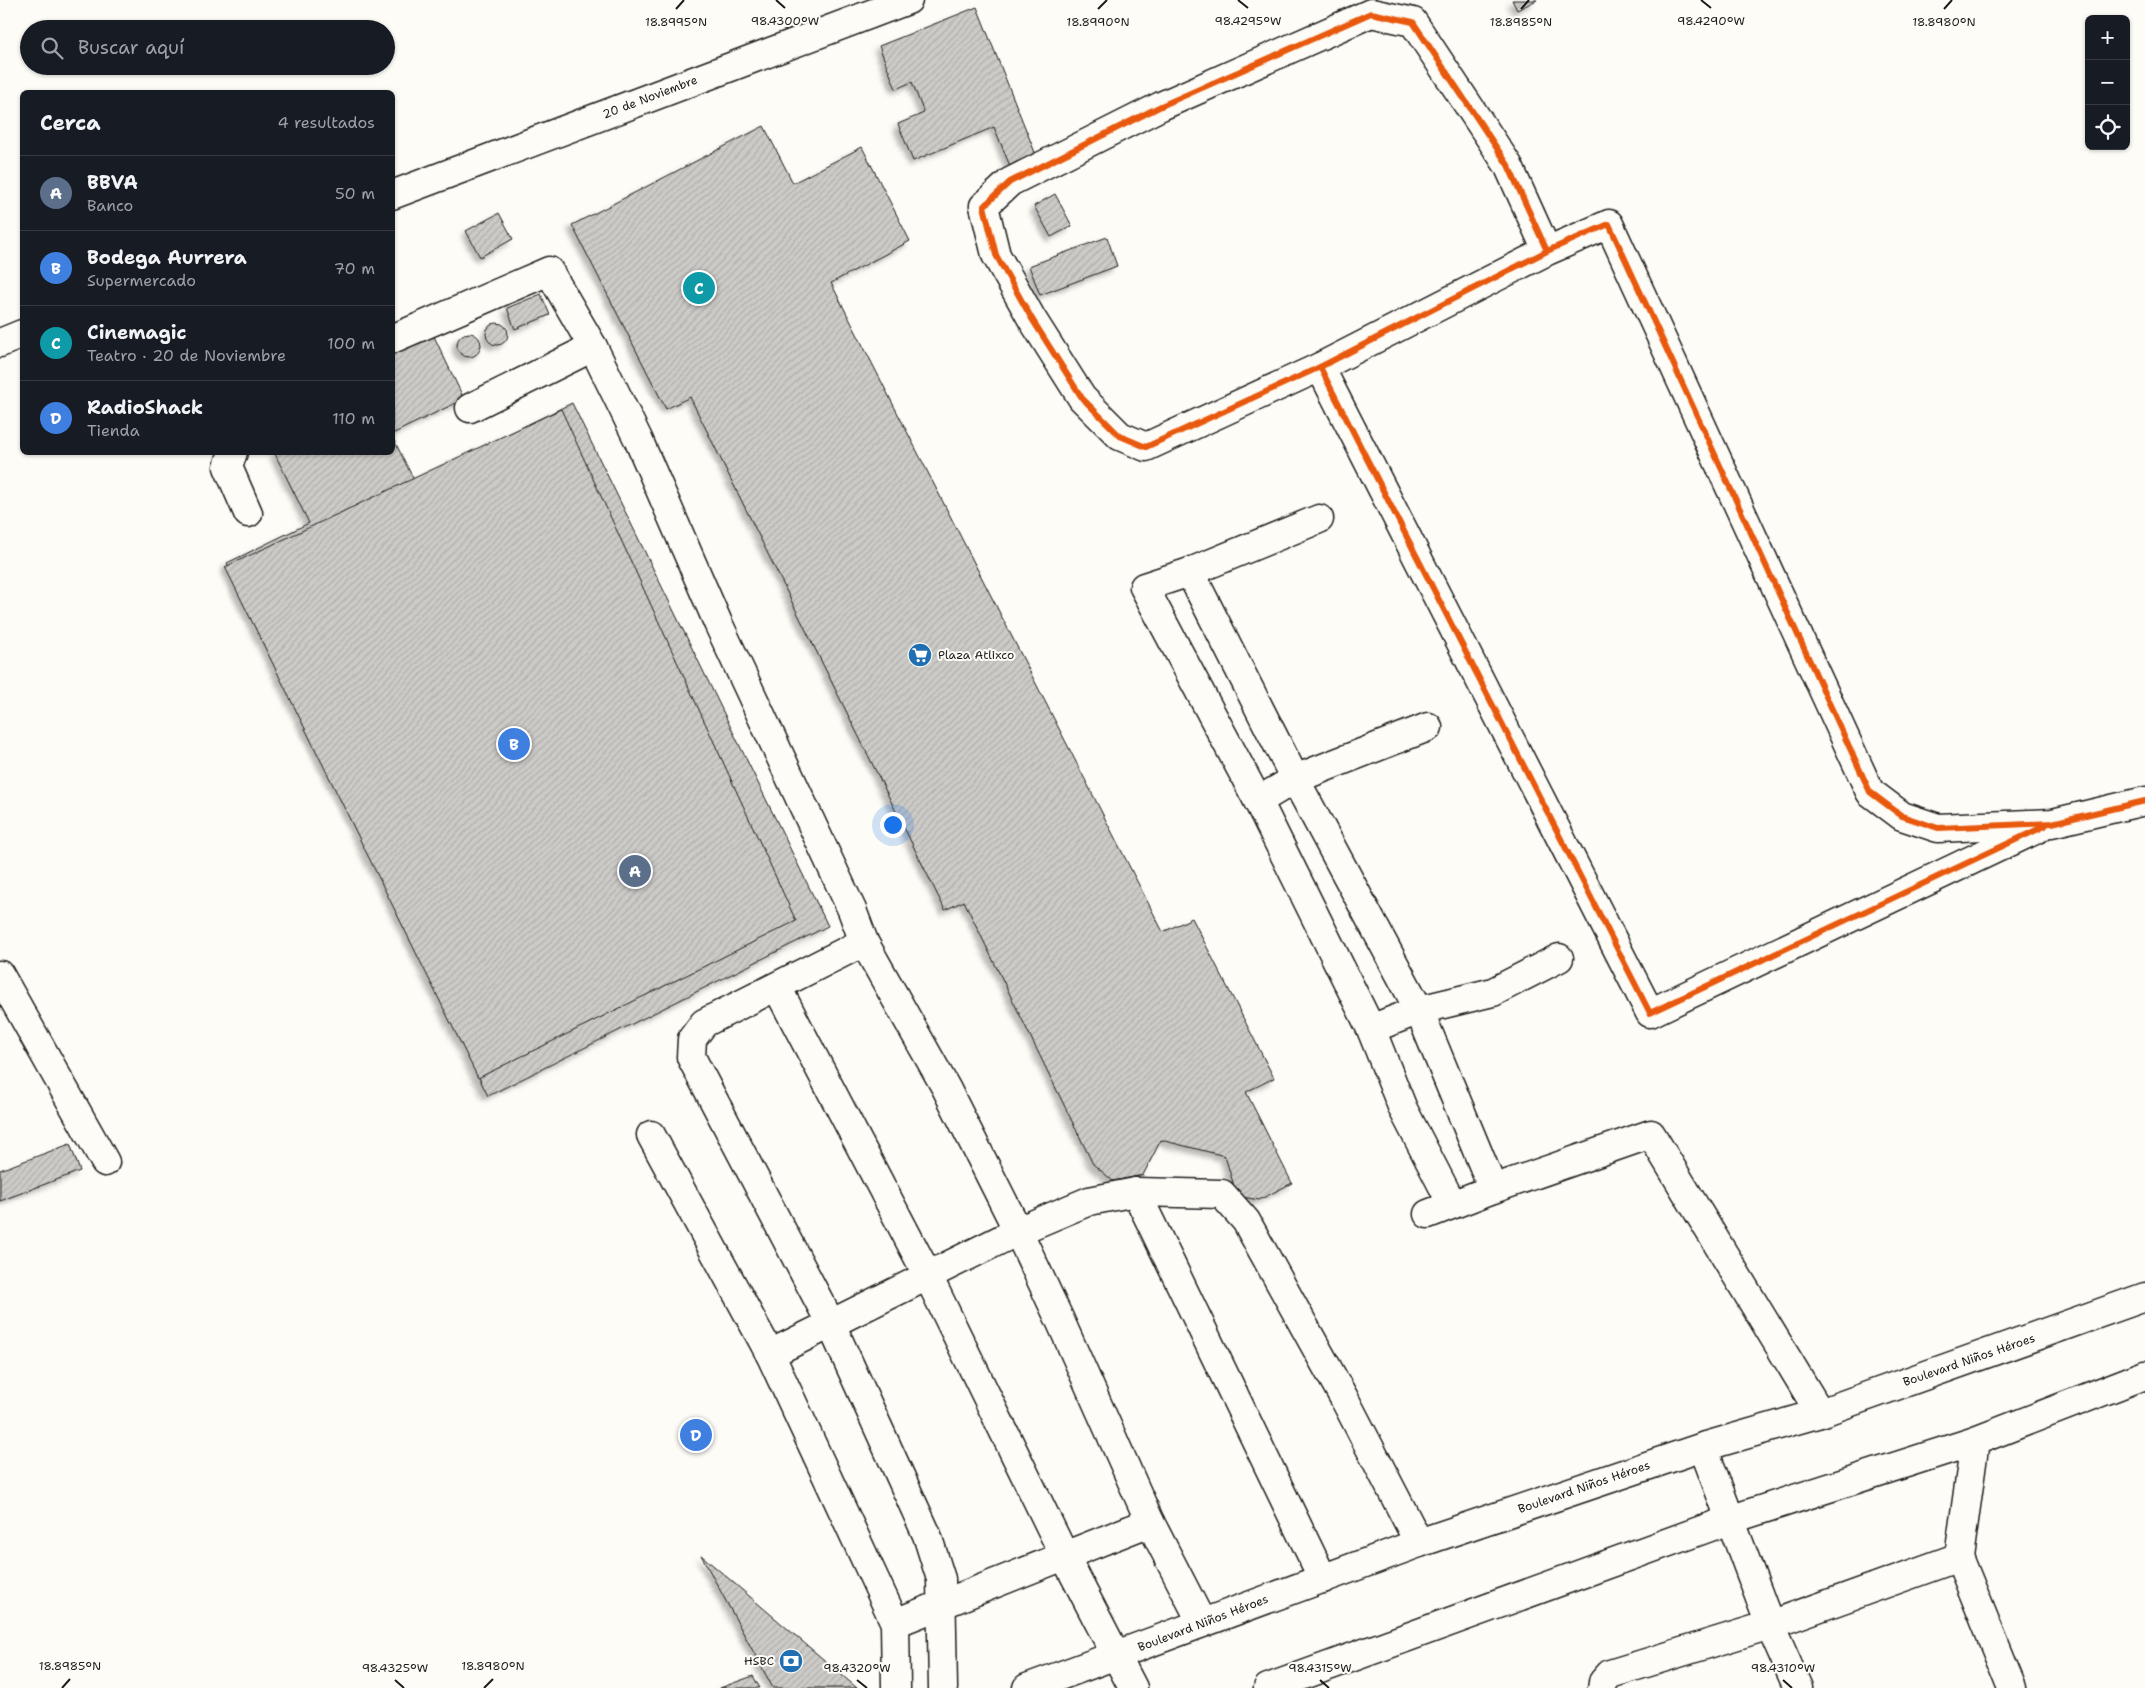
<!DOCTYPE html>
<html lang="es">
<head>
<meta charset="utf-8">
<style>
  :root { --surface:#171b24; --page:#242831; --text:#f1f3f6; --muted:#9ea1a6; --line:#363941; --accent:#1f6fb2 }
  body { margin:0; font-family:"Shantell Sans",sans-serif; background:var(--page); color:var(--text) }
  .controls { position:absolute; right:15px; top:15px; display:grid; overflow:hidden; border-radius:8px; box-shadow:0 1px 4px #0004 }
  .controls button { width:45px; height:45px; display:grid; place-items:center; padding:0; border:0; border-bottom:1px solid var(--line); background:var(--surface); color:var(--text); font:25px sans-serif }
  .you { position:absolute; left:892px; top:824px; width:18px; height:18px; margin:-12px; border:4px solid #fff; border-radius:50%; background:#1a73e8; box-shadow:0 0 0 8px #1a73e833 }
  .badge { display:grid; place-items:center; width:32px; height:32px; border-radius:50%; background:var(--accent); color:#fff; font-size:16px; font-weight:700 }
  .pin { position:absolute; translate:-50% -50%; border:2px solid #fff; box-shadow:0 1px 5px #0006 }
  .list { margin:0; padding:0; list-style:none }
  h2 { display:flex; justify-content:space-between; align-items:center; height:65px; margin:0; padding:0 20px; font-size:21px }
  h2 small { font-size:16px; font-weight:400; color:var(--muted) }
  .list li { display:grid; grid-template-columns:32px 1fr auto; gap:15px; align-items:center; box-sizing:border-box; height:75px; padding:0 20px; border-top:1px solid var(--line) }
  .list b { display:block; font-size:19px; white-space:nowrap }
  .list p { margin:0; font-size:16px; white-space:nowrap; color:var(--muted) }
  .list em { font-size:16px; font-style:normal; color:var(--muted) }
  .icon { flex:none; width:28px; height:28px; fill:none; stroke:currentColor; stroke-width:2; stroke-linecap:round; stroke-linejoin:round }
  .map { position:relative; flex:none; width:2145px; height:1688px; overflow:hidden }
  .search { position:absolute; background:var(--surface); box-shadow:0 1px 4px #0004; left:20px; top:20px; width:375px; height:55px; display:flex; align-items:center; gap:12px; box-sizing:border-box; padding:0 18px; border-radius:28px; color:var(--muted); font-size:19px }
  .panel { position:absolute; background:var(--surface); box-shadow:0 1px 4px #0004; left:20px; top:90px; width:375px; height:365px; border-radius:8px }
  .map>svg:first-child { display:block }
  .building { fill:url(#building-hatch); stroke:#1c1c1c; filter:url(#shadow) }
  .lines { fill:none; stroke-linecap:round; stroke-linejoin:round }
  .minor-casing { stroke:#1c1c1c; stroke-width:31 }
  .major-casing { stroke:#1c1c1c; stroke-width:31 }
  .minor { stroke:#fdfcf7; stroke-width:28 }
  .major { stroke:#fdfcf7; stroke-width:28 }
  .cycleway-casing { stroke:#fdfcf7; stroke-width:9 }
  .cycleway { stroke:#e8590c; stroke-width:6 }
  .ticks { fill:none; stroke:#1c1c1c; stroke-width:2 }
  .labels { text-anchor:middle; stroke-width:4; stroke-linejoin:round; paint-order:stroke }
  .street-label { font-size:12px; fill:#1c1c1c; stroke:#fdfcf7 }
  .poi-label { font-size:12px; fill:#1c1c1c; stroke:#fdfcf7; text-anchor:start }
  .ticks-label { font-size:12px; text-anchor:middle; fill:#1c1c1c; stroke:#fdfcf7; stroke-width:4; stroke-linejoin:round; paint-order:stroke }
</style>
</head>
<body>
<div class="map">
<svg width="2145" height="1688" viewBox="0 0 2145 1688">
  <defs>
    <pattern id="building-hatch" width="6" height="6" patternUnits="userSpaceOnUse" patternTransform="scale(1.25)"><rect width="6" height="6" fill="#cccbc8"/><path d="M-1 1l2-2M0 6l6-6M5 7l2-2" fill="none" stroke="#afaeab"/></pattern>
    <filter id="shadow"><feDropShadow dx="-4.5" dy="4.5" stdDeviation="2.5" flood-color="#0004"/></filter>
  </defs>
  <rect width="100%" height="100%" fill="#fdfcf7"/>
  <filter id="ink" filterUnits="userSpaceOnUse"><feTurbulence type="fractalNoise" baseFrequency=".02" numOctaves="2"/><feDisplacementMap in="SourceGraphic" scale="10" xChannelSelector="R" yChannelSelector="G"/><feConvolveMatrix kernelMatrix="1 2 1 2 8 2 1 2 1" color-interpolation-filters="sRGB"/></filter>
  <g filter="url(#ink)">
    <g class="building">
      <path d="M1512 0H1537L1517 10Z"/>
      <path d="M977 7 1038 160 1012 171 994 127 913 161 898 124 924 113 912 82 896 89 879 46Z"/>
      <path d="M764 126 793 183 862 147 910 241 831 283 1163 932 1192 918 1274 1078 1246 1092 1292 1183 1259 1200 1237 1196 1225 1156 1161 1140 1143 1175 1113 1181 1093 1164 964 901 945 910 690 397 666 409 572 225Z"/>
      <path d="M1055 194 1072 226 1051 237 1034 206Z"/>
      <path d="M499 213 513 239 480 257 466 231Z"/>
      <path d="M1107 237 1117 266 1040 295 1029 266Z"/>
      <path d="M541 294 550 315 515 329 507 308Z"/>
      <circle cx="497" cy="334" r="11"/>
      <path d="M430 328 464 399 392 434V347Z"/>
      <circle cx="469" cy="345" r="12"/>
      <path d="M572 403 828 926 488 1096 227 563 309 523 274 452H392V436L414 480Z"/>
      <path d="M561 409 796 921 478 1078 225 567Z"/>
      <path d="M70 1144 80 1171 0 1201V1170Z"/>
      <path d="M701 1555 857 1688H773Z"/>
      <path d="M753 1676 760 1688H720Z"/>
    </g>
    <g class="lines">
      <g class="minor-casing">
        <g id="minor">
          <path d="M392 195 908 0"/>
          <path d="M1547 251 1508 165 1413 22 1371 13 1161 106 1010 182 984 206 996 255 1032 319 1082 398 1120 436 1146 447 1320 367 1547 251 1609 224 1870 792 1902 816 1938 828 2052 823 2145 801"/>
          <path d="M392 339 549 271 593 347 638 439 718 623 852 910 864 942 946 1088 1018 1231 1059 1318 1150 1522 895 1623"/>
          <path d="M0 343 22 334"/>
          <path d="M1320 367 1650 1013 2039 828"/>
          <path d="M470 408 593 347"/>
          <path d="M233 452 228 467 248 513"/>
          <path d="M1319 519 1190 572 1144 587 1258 801 1371 1029 1403 1109 1452 1204"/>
          <path d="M1190 572 1295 779 1419 1010 1493 1189"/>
          <path d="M1258 801 1295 779 1428 727"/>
          <path d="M864 942 704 1023 692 1039 691 1057 831 1324 927 1535 941 1579 943 1688"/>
          <path d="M0 975 105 1162"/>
          <path d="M777 987 928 1276 1065 1557 1133 1688"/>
          <path d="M1371 1029 1419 1010 1493 992 1559 958"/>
          <path d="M651 1135 770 1354 895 1623 896 1688"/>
          <path d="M1136 1192 1323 1579"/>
          <path d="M1428 1214 1493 1189 1651 1134 1820 1413"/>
          <path d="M770 1354 1018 1231 1089 1201 1136 1192 1222 1194 1246 1221 1344 1398 1419 1543"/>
          <path d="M1975 1441 1959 1557 2012 1688"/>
          <path d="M1703 1447 1770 1625 1798 1688"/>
          <path d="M1150 1522 1202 1623"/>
          <path d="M1602 1688 1603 1682 1610 1674 1770 1625 1959 1557"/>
        </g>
      </g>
      <g class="major-casing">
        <g id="major">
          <path d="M1027 1688 1419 1543 1703 1447 1820 1413 2145 1297"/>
          <path d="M1268 1688 1732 1519 1975 1441 2145 1375"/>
        </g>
      </g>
      <use href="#minor" class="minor"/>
      <use href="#major" class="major"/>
      <g class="cycleway-casing">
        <g id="cycleway">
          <path d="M1547 251 1508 165 1413 22 1371 13 1161 106 1010 182 984 206 996 255 1032 319 1082 398 1120 436 1146 447 1320 367 1547 251 1609 224 1870 792 1902 816 1938 828 2052 823 2145 801"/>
          <path d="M1320 367 1650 1013 2045 826"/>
        </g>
      </g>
      <use href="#cycleway" class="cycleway"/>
    </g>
  </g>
  <path class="ticks" d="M776 0 785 8M1238 0 1248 8M1701 0 1711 8M676 9 684 0M1098 9 1107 0M1521 9 1529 0M1944 9 1952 0M395 1680 404 1688M857 1680 867 1688M1320 1680 1329 1688M1783 1680 1792 1688M62 1688 70 1679M484 1688 493 1679"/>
  <defs>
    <g id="supermarket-disc" transform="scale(1.25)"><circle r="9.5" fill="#1f6fb2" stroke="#fdfcf7"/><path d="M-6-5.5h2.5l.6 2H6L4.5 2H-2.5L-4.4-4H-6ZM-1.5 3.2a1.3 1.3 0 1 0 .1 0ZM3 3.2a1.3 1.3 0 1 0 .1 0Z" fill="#fff"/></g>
    <g id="bank-disc" transform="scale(1.25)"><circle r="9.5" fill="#1f6fb2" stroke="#fdfcf7"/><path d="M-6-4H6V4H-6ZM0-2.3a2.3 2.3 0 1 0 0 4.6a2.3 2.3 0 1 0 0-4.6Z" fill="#fff"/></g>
  </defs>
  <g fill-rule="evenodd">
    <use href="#supermarket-disc" x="920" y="655"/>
    <use href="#bank-disc" x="791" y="1661"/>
  </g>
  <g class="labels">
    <g class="street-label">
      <text transform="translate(650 97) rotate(-21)" y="4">20 de Noviembre</text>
      <text transform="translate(1969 1360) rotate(-19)" y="4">Boulevard Niños Héroes</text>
      <text transform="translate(1584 1487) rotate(-19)" y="4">Boulevard Niños Héroes</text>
      <text transform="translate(1203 1623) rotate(-21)" y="4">Boulevard Niños Héroes</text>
    </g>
    <g class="poi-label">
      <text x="938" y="659">Plaza Atlixco</text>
      <text x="774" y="1665" text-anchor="end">HSBC</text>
    </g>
  </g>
  <g class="ticks-label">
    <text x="785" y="25">98.4300°W</text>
    <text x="1248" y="25">98.4295°W</text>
    <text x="1711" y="25">98.4290°W</text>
    <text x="1098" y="26">18.8990°N</text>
    <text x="676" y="26">18.8995°N</text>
    <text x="1521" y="26">18.8985°N</text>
    <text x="1944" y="26">18.8980°N</text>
    <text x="70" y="1670">18.8985°N</text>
    <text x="493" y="1670">18.8980°N</text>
    <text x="395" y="1672">98.4325°W</text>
    <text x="857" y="1672">98.4320°W</text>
    <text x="1320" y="1672">98.4315°W</text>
    <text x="1783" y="1672">98.4310°W</text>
  </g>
</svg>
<div class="controls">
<button>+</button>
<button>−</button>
<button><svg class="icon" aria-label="locate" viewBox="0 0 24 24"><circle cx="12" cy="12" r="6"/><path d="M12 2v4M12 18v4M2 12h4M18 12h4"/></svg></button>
</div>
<div class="you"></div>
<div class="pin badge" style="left:635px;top:871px;background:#5c6f8a">A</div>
<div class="pin badge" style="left:514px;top:744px;background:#3f7fe0">B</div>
<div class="pin badge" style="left:699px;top:288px;background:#0f9aa8">C</div>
<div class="pin badge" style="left:696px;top:1435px;background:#3f7fe0">D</div>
<div class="search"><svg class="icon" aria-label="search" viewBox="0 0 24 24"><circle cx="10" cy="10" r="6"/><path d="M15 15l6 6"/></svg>Buscar aquí</div>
<section class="panel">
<h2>Cerca<small>4 resultados</small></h2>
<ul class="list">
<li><span class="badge" style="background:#5c6f8a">A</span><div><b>BBVA</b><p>Banco</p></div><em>50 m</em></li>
<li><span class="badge" style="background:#3f7fe0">B</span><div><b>Bodega Aurrera</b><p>Supermercado</p></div><em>70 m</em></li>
<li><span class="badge" style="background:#0f9aa8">C</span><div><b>Cinemagic</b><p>Teatro · 20 de Noviembre</p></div><em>100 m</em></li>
<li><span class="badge" style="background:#3f7fe0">D</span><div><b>RadioShack</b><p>Tienda</p></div><em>110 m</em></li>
</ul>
</section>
</div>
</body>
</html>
